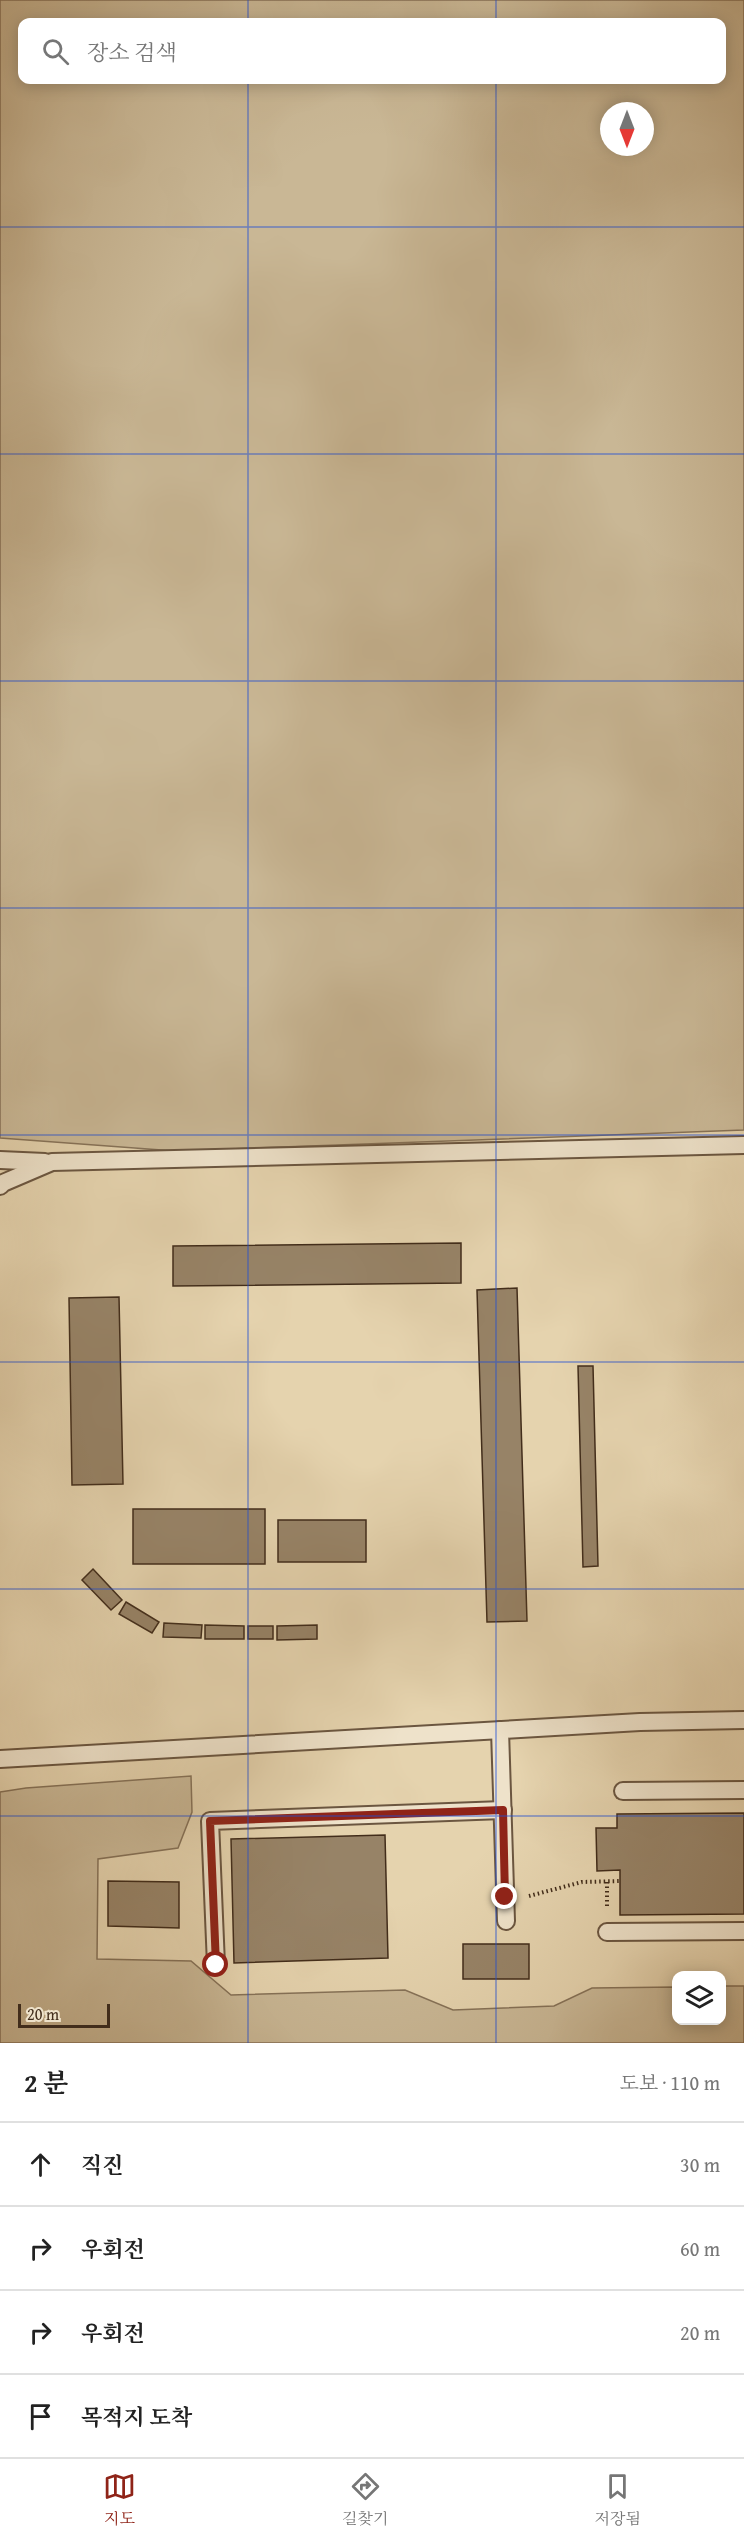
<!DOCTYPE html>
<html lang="ko">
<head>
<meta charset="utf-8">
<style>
  :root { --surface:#fff; --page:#f2f2f2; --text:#222; --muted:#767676; --line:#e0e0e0; --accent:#8f2418 }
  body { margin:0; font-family:"Gentium Book Plus","Noto Serif KR",serif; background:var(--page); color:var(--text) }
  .controls { position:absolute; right:18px; bottom:18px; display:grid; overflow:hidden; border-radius:12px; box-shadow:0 3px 15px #0003 }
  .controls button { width:54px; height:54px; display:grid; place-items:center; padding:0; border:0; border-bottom:2px solid var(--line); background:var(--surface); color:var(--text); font:30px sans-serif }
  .compass { position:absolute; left:600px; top:102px; width:54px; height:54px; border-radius:50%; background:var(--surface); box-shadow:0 3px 15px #0003; rotate:180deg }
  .scale { position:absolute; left:18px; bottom:15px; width:92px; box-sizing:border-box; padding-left:6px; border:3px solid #422d1b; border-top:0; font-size:16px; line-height:21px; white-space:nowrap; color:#422d1b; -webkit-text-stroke:4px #eee2ca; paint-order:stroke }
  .stop { position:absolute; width:18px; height:18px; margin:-14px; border:4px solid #8f2418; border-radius:50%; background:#fff }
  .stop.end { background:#8f2418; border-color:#fff; box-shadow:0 2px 6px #0008 }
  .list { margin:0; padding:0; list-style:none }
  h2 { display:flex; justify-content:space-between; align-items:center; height:78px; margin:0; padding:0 24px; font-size:26px }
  h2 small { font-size:20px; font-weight:400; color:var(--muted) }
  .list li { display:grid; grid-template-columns:39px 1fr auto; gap:18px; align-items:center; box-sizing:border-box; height:84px; padding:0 24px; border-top:2px solid var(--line) }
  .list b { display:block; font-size:22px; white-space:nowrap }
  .list em { font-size:20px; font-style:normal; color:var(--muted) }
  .icon { flex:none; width:33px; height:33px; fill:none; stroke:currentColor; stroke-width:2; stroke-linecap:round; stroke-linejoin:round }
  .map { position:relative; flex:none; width:744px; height:2043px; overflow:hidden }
  .search { position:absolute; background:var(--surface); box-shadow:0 3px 15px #0003; left:18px; right:18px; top:18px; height:66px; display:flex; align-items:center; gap:15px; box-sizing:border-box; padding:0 21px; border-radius:12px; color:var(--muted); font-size:22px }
  .sheet { height:414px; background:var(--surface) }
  nav { display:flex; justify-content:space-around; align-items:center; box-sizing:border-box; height:84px; border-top:2px solid var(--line); background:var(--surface); font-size:16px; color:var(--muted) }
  nav a { display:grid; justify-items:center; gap:3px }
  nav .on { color:var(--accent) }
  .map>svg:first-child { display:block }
  .green { fill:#c9b795; stroke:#867258; stroke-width:1.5; fill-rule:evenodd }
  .building { fill:#978367; stroke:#422d1b; stroke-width:1.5 }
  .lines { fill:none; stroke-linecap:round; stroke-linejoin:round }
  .lane-casing { stroke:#6b5640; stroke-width:20 }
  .path { stroke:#422d1b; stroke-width:4; stroke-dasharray:1.5 3; stroke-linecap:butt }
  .lane { stroke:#eee2ca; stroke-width:16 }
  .route { stroke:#8f2418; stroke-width:8 }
  .grid { fill:none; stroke:#1d4ed8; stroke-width:1.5; stroke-opacity:0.55 }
</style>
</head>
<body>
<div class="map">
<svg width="744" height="2043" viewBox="0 0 744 2043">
  <rect width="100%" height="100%" fill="#e5d3ae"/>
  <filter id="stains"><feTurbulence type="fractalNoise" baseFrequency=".00333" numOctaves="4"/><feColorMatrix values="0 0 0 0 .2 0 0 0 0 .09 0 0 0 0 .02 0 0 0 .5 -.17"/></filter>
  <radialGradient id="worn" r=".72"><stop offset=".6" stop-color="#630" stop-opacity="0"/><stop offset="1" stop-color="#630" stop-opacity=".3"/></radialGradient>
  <g class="green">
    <path d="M0 0H744V1130L175 1151 0 1138ZM22 22H722V80H22ZM609 111H645V147H609Z"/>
    <path d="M191 1776 192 1812 178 1848 98 1859 97 1959 191 1961 231 1995 405 1990 453 2010 554 2006 592 1988 676 1987V2020H722V1986H744V2043H0V1792L26 1788Z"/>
  </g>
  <g class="building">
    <path d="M461 1243V1283L173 1286V1246Z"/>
    <path d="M517 1288 527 1621 487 1622 477 1290Z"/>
    <path d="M119 1297 123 1484 72 1485 69 1298Z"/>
    <path d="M578 1366H593L598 1566 583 1567Z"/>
    <rect x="133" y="1509" width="132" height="55"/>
    <rect x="278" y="1520" width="88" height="42"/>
    <path d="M93 1569 122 1600 111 1610 82 1580Z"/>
    <path d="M126 1602 159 1622 152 1633 119 1614Z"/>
    <path d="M164 1623 202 1625 201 1638 163 1637Z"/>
    <path d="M205 1625 244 1626V1639H205Z"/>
    <path d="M317 1625V1639L277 1640V1626Z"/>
    <rect x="248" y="1626" width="25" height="13"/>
    <path d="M744 1813V1914L620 1915V1870L597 1871 596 1828H617V1814Z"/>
    <path d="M385 1835 388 1958 234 1963 231 1839Z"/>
    <path d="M108 1881 179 1882V1928L108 1926Z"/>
    <rect x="463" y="1944" width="66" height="35"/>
  </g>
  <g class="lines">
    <g class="lane-casing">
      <g id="lane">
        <path d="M0 1160 45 1162"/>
        <path d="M0 1186 3 1183 52 1162 744 1145"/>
        <path d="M500 1730 506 1921"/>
        <path d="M0 1759 640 1722 744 1720"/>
        <path d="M623 1791 744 1790"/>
        <path d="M607 1932 744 1931"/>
        <path d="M216 1965 210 1821 503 1810"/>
      </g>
    </g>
    <g class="path">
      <path d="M607 1882V1908"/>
      <path d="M529 1896 582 1882 620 1881"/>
    </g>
    <use href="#lane" class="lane"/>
  </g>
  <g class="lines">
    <path class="route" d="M216 1965 210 1821 503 1810 505 1897"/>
  </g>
  <path class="grid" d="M248 0V22M496 0V22M248 80V2043M496 80V2043M0 227H744M0 454H744M0 681H744M0 908H744M0 1135H744M0 1362H744M0 1589H744M0 1816H744"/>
  <rect width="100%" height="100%" filter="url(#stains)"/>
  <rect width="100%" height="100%" fill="url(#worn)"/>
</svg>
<div class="controls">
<button><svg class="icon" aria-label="layers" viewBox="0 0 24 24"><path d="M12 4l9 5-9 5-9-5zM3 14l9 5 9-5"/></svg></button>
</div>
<svg class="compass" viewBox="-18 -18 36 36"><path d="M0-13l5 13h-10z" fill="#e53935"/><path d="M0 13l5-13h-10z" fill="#767676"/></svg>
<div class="scale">20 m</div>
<div class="stop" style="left:216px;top:1965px"></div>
<div class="stop end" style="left:505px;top:1897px"></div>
<div class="search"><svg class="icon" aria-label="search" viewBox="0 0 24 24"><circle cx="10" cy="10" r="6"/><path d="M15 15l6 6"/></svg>장소 검색</div>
</div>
<section class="sheet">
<h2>2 분<small>도보 · 110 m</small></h2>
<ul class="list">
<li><svg class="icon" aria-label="ahead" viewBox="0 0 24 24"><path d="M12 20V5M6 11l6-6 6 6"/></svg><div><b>직진</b></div><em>30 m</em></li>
<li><svg class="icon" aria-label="right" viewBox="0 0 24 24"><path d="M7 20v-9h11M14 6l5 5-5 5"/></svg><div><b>우회전</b></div><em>60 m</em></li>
<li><svg class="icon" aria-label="right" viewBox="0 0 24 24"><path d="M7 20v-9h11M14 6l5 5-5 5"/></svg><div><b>우회전</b></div><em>20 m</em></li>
<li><svg class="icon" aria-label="arrive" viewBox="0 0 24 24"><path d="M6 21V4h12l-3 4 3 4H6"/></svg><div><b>목적지 도착</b></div></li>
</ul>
</section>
<nav>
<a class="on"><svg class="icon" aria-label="map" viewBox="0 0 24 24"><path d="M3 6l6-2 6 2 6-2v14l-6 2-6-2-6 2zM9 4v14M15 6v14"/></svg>지도</a>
<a><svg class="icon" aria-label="directions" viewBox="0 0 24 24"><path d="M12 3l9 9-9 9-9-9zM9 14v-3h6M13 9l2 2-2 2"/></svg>길찾기</a>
<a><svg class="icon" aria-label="saved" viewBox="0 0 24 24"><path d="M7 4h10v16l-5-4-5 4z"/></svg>저장됨</a>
</nav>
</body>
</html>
